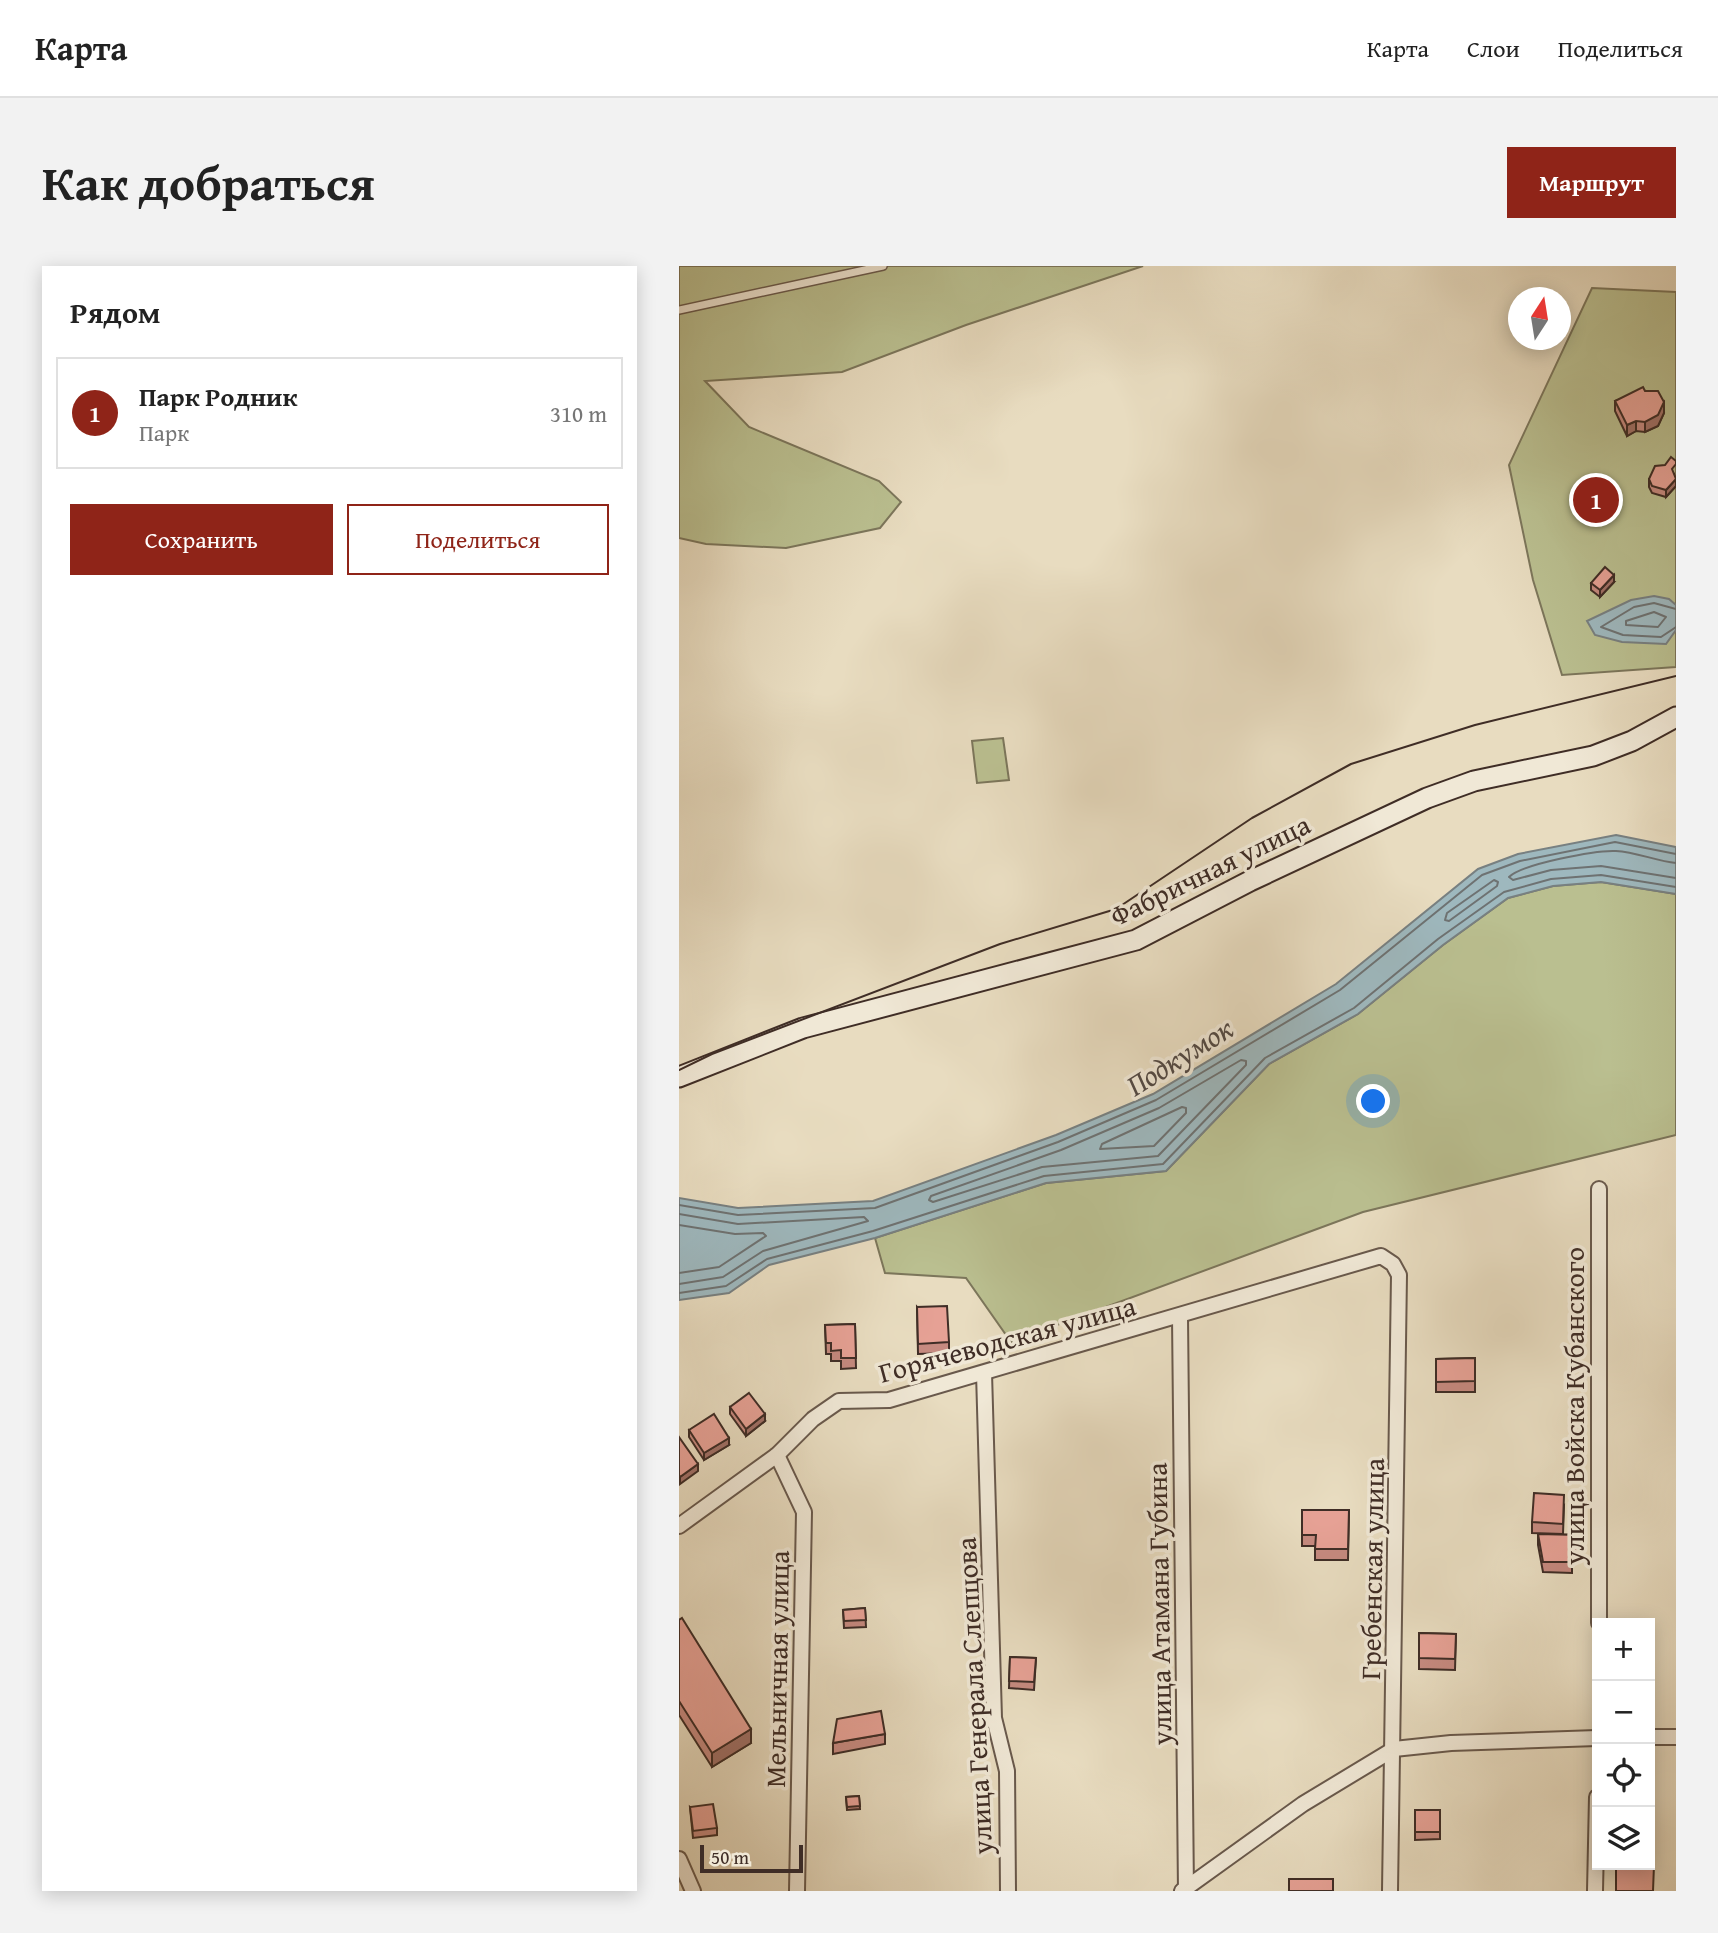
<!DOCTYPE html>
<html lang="ru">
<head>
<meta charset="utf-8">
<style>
  :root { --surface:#fff; --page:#f2f2f2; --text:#222; --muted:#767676; --line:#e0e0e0; --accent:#8f2418 }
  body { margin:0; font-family:"Gentium Book Plus",serif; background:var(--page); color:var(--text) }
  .controls { position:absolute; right:21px; bottom:21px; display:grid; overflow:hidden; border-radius:0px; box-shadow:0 4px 18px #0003 }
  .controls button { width:63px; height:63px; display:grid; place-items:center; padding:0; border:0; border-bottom:2px solid var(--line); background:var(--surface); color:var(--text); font:35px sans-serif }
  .compass { position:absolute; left:829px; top:21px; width:63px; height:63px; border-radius:50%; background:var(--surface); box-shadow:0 4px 18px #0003; rotate:12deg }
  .scale { position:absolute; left:21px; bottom:18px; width:103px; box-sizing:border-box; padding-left:7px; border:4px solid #3f2d26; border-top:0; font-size:19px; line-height:24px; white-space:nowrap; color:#3f2d26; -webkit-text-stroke:5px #f0e8d6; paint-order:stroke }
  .you { position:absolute; left:695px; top:836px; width:24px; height:24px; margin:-18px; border:5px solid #fff; border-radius:50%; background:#1a73e8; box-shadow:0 0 0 10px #1a73e833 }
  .badge { display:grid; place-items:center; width:46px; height:46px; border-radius:50%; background:var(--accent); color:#fff; font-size:23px; font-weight:700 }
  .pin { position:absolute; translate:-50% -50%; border:4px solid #fff; box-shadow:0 2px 7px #0006 }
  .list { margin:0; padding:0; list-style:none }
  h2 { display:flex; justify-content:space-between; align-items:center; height:91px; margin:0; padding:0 28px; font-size:30px }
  h2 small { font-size:23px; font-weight:400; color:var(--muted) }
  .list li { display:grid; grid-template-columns:46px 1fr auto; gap:21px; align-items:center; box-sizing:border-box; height:112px; margin:0 14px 14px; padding:0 14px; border:2px solid var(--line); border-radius:0px }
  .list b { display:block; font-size:26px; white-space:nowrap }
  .list p { margin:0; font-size:23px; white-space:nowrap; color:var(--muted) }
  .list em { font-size:23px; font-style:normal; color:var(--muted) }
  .actions { display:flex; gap:14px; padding:21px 28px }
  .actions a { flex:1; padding:16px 0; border:2px solid var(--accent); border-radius:0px; text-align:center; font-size:24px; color:var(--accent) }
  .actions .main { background:var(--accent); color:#fff }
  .icon { flex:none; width:38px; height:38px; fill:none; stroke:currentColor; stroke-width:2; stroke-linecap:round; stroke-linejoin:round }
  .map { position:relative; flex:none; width:997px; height:1625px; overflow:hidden; border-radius:0px }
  header { display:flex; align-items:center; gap:42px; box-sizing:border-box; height:98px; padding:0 35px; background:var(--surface); border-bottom:2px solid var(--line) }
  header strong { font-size:33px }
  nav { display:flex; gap:38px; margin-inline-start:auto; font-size:24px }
  .intro { display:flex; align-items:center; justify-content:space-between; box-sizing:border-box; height:168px; padding:0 42px }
  h1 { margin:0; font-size:49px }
  .button { padding:18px 32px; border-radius:0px; background:var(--accent); color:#fff; font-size:24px; font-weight:700 }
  main { display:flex; gap:42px; padding:0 42px }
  aside { flex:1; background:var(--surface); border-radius:0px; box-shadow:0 4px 18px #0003 }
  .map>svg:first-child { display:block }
  .green { fill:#babf90; stroke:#7c765b; stroke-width:2 }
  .water { fill:#9eb8be; stroke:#788081; stroke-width:2 }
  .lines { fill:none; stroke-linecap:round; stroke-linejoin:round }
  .shore { stroke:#6e7272; stroke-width:2 }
  .service-casing { stroke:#69594c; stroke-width:10 }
  .minor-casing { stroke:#69594c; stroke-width:18 }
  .secondary-casing { stroke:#3f2d26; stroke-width:23 }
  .service { stroke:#f0e8d6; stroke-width:7 }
  .minor { stroke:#f0e8d6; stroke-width:14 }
  .secondary { stroke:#f0e8d6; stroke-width:19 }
  .tram { stroke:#3f2d26; stroke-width:2 }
  .wall { fill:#c68a80; stroke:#3f2d26; stroke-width:2 }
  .shaded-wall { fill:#a17168; stroke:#3f2d26; stroke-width:2 }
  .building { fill:#e6a195; stroke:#3f2d26; stroke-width:2 }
  .labels { text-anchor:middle; stroke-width:7; stroke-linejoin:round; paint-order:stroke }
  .street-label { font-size:28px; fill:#3f2d26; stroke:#f0e8d6 }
  .water-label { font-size:30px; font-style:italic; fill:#524944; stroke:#f0e8d6 }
</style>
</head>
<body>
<header>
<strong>Карта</strong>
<nav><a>Карта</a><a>Слои</a><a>Поделиться</a></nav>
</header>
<div class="intro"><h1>Как добраться</h1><a class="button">Маршрут</a></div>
<main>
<aside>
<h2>Рядом<small></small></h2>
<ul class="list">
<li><span class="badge">1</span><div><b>Парк Родник</b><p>Парк</p></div><em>310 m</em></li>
</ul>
<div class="actions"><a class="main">Сохранить</a><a>Поделиться</a></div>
</aside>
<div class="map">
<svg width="997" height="1625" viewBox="0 0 997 1625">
  <rect width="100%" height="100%" fill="#e8dcc0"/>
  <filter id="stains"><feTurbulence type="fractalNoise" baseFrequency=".00286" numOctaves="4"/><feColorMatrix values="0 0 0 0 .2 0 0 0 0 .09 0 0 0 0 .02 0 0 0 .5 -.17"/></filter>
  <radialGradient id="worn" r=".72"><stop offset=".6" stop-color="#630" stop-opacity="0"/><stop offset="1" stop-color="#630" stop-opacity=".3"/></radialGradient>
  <g class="green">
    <path d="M0 0H464L287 59 163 106 26 115 70 161 200 215 222 236 201 262 107 282 27 278 0 272Z"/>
    <path d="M913 22 997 26V401L883 409 854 314 830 199Z"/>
    <path d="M324 472 330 514 298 517 293 475Z"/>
    <path d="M922 616 997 628V869L684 946 332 1076 287 1012 206 1007 196 972 367 917 487 905 590 798 679 748 764 679 829 632 874 620Z"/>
  </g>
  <g class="water">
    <path d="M975 330 990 333 997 339V364L987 378 943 376 916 369 908 355 952 334Z"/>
    <path d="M937 569 997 581V628L922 616 874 620 829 632 764 679 679 748 590 798 487 905 367 917 196 972 90 999 50 1027 0 1034V932L59 942 194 935 377 869 474 828 657 718 799 603 839 588Z"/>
  </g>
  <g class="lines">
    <g class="shore">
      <path d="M997 343 975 337 955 341 922 361 944 369 982 371 997 361"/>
      <path d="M975 346 987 351 979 361 947 359V355Z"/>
      <path d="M997 597C977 595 957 586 937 585 917 584 843 598 830 611L834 614 872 604 922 600 997 612"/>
      <path d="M815 614 819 616 818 620 770 655 766 654 768 647Z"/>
      <path d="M562 794 567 795V799L479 890 363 901 254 936 250 934 252 930 382 884 480 842Z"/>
      <path d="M503 841 507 842V847L475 880 421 883 423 878Z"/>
      <path d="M0 939 59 949 196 942 379 876 477 834 661 724 803 609 841 595 936 576 997 588"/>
      <path d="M0 948 59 958 185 951 189 955 84 985 44 1011 0 1018"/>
      <path d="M0 959 56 968 84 967 87 970 40 1001 0 1007"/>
      <path d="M0 1027 47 1020 88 993 194 965 365 910 484 898 586 792 675 742 759 673 825 626 872 613 922 609 997 621"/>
    </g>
    <g class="service-casing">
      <path id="service" d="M0 44 204 0"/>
    </g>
    <g class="minor-casing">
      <g id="minor">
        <path d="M501 1051 507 1625"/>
        <path d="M305 1107 315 1452 328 1505 329 1625"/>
        <path d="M98 1189 125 1246 118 1625"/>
        <path d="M0 1260 98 1189 134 1153 160 1135 210 1134 702 990 714 998 720 1009 711 1625"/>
        <path d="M920 1357V923"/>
        <path d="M971 1471H997"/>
        <path d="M0 1593 14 1625"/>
        <path d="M503 1625 624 1538 715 1483 772 1477 918 1472"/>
        <path d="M916 1625 918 1531"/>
      </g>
    </g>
    <g class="secondary-casing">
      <path id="secondary" d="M0 811 124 762 457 674 571 615 748 532 795 515 914 490 953 475 997 451"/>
    </g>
    <use href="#service" class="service"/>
    <use href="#minor" class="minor"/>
    <use href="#secondary" class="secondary"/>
    <path class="tram" d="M0 804 33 788 321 678 437 643 573 552 672 498 796 459 997 410"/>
  </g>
  <g class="wall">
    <path d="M966 125 985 147 979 160 966 166 957 165 948 170 936 145V135Z"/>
    <path d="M995 208 997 220 987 231 973 227 970 221V213Z"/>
    <path d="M935 316 921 331 912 324V317Z"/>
    <path d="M238 1041 270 1076V1087L239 1088Z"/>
    <path d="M176 1058 177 1102 162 1103V1095H152V1088H147L146 1059Z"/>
    <path d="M796 1092V1126H757V1093Z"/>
    <path d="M51 1141 86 1155 67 1170 51 1148Z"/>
    <path d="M10 1164 50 1179 25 1194 10 1171Z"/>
    <path d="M885 1239 884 1268 853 1267V1256Z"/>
    <path d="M623 1244H670L669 1294H636V1280H623Z"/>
    <path d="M859 1268 900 1269 899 1292H893V1307L864 1306 859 1279Z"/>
    <path d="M186 1342 187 1361 165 1362 164 1344Z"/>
    <path d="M0 1354 72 1477 33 1501 0 1449Z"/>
    <path d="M740 1367 777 1368 776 1404 740 1403Z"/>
    <path d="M331 1391 357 1392 355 1424 330 1422Z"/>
    <path d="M206 1468V1478L154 1488V1477Z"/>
    <path d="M180 1530 181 1543 168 1544 167 1531Z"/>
    <path d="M11 1541 38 1562V1569L14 1572Z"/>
    <path d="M736 1544H761V1573L736 1574Z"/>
  </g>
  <g class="shaded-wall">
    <path d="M985 136V147L979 160 966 166V156Z"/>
    <path d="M957 155V165L948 170V159Z"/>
    <path d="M997 213V220L987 231V224Z"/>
    <path d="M935 309V316L921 331V324Z"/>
    <path d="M86 1148V1155L67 1170V1163Z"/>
    <path d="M50 1172V1179L25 1194V1187Z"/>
    <path d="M19 1198V1205L1 1218V1211Z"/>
    <path d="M72 1463V1477L33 1501V1487Z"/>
  </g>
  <g class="building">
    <path d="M964 121 966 125H979L985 136 979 149 966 156 957 155 948 159 936 135Z"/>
    <path d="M992 191 997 195V198L993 203 997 213 987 224 973 220 970 213 976 200 986 199Z"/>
    <path d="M926 301 935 309 921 324 912 317Z"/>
    <path d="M268 1040 270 1076 239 1078 238 1041Z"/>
    <path d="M176 1058 177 1092H162V1084L152 1085V1077H147L146 1059Z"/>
    <path d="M796 1092V1115L757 1116V1093Z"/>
    <path d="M70 1127 86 1148 67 1163 51 1141Z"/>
    <path d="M35 1148 50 1172 25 1187 10 1164Z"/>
    <path d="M0 1171 19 1198 1 1211 0 1209Z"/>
    <path d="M855 1227 885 1229 884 1258 853 1256Z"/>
    <path d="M623 1244H670L669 1283H636L637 1269H623Z"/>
    <path d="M859 1268 900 1269 899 1281H893V1296H864Z"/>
    <path d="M186 1342 187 1354 165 1355 164 1344Z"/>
    <path d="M3 1352 72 1463 33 1487 0 1435V1354Z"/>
    <path d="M740 1367 777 1368 776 1393 740 1392Z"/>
    <path d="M331 1391 357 1392 355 1416 330 1415Z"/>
    <path d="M202 1445 206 1468 154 1477 158 1453Z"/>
    <path d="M180 1530 181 1540 168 1541 167 1531Z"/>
    <path d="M34 1538 38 1562 14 1565 11 1541Z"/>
    <rect x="736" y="1544" width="25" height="22"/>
    <path d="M937 1599H975L974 1625H937Z"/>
    <rect x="610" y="1613" width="44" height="12"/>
  </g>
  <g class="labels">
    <g class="street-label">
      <text transform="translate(531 604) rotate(-26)" y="10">Фабричная улица</text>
      <text transform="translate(328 1073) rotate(-15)" y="10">Горячеводская улица</text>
      <text transform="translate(895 1140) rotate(-90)" y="10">улица Войска Кубанского</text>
      <text transform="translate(693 1303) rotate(-89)" y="10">Гребенская улица</text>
      <text transform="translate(480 1338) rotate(-91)" y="10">улица Атамана Губина</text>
      <text transform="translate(98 1403) rotate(-89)" y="10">Мельничная улица</text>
      <text transform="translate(295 1430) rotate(-93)" y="10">улица Генерала Слепцова</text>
    </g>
    <g class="water-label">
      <text transform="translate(501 791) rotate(-32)" y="10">Подкумок</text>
    </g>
  </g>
  <rect width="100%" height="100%" filter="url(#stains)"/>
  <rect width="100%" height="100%" fill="url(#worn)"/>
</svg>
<div class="controls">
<button>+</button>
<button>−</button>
<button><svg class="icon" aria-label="locate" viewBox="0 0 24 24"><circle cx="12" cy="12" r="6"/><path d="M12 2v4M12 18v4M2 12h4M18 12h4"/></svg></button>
<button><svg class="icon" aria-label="layers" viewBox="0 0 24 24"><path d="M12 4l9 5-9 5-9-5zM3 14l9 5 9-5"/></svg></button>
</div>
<svg class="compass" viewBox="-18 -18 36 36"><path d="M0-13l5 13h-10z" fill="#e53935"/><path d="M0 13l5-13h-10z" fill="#767676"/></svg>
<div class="scale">50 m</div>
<div class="you"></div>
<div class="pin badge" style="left:917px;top:234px">1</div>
</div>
</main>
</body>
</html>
